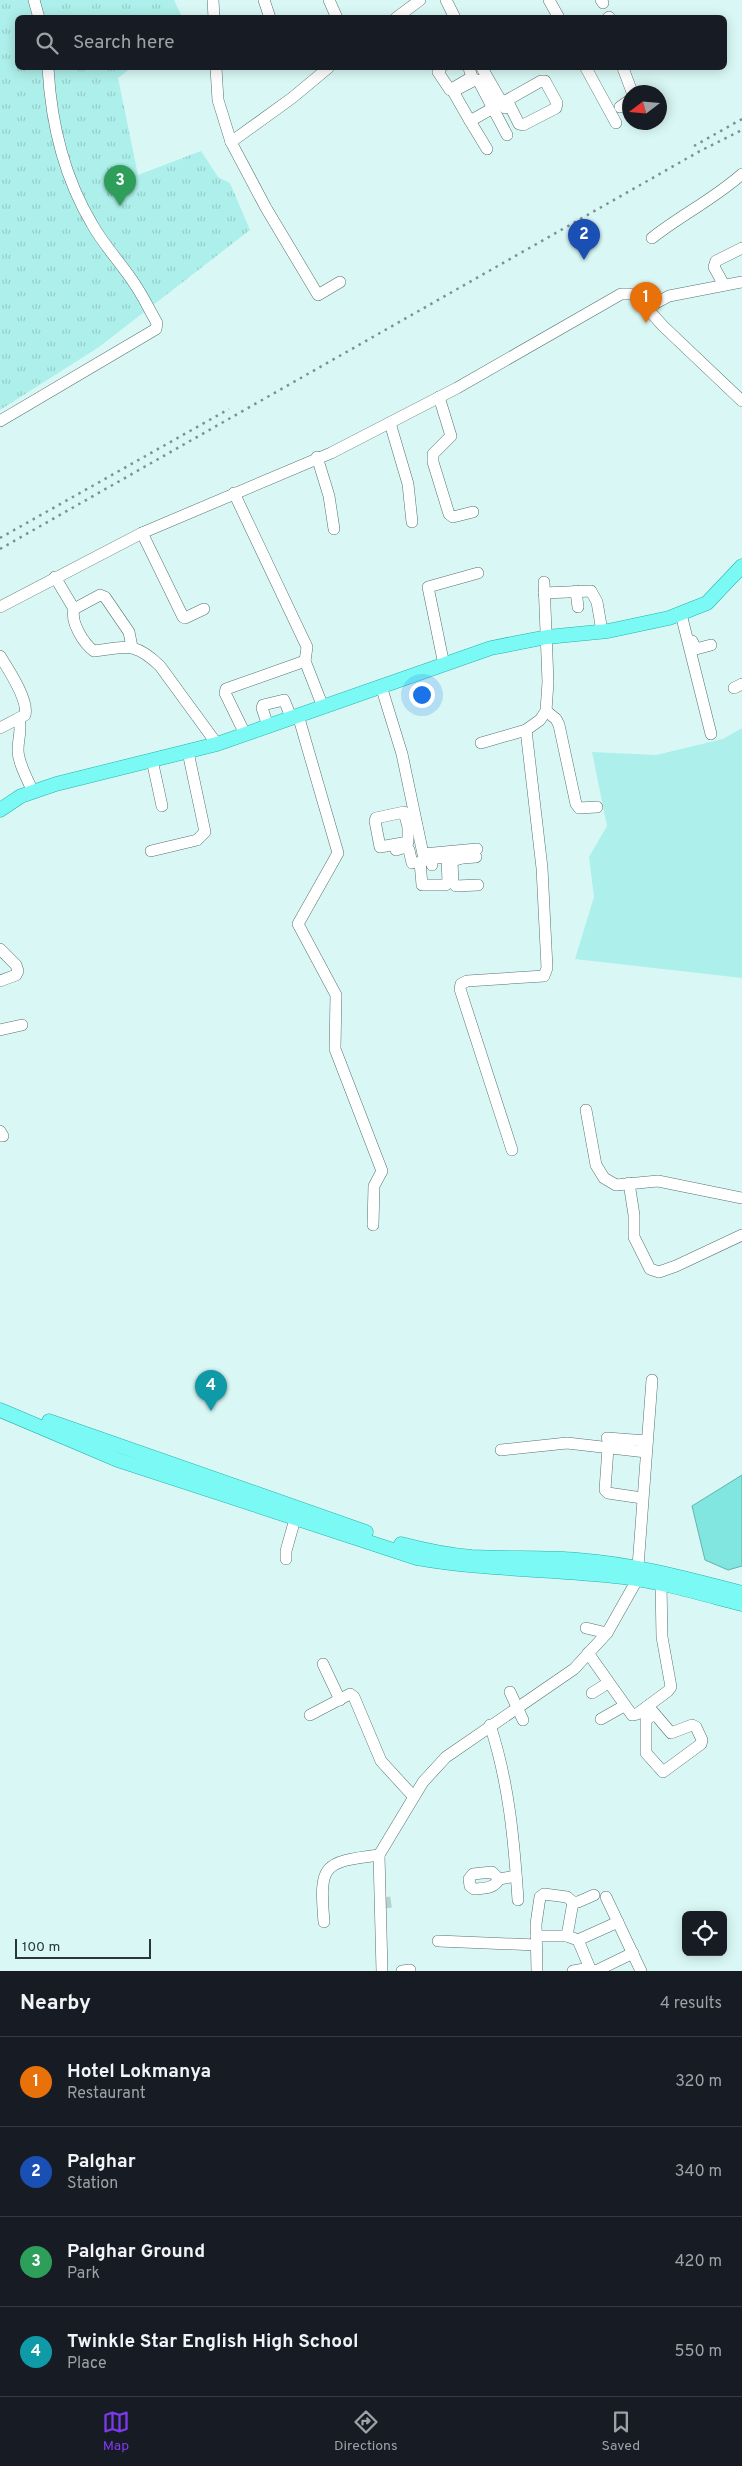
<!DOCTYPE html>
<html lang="en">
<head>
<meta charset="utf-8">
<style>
  :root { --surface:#171b24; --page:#242831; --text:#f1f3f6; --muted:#9ea1a6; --line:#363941; --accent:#7c3aed }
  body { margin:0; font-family:Overpass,sans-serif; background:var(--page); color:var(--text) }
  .controls { position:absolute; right:15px; bottom:15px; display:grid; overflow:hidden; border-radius:8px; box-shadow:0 2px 12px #0003 }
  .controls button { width:45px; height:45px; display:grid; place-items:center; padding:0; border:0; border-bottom:1px solid var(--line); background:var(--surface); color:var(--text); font:25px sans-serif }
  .compass { position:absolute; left:622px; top:85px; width:45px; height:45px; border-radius:50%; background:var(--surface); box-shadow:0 2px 12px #0003; rotate:254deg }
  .scale { position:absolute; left:15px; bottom:12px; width:136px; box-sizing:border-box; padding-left:5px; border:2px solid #2b3736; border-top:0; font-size:14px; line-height:18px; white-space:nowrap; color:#2b3736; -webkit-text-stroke:4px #d9f8f5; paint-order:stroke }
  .you { position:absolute; left:421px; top:694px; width:18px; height:18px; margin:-12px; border:4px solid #fff; border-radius:50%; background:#1a73e8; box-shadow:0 0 0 8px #1a73e833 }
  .badge { display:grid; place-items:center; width:32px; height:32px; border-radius:50%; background:var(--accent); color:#fff; font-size:16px; font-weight:700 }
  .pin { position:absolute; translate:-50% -41px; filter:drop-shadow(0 1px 2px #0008) }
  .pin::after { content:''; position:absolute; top:26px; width:18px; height:15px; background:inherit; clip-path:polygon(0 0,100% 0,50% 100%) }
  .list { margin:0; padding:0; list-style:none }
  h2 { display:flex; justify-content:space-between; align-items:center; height:65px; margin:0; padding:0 20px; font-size:21px }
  h2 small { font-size:16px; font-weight:400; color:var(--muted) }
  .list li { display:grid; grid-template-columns:32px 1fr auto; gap:15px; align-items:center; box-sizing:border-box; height:90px; padding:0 20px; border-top:1px solid var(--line) }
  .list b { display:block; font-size:19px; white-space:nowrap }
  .list p { margin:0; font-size:16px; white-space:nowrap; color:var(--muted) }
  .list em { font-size:16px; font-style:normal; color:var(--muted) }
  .icon { flex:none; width:28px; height:28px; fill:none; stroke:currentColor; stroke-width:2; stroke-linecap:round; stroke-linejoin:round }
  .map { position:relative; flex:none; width:742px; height:1971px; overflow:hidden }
  .search { position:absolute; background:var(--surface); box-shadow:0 2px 12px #0003; left:15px; right:15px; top:15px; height:55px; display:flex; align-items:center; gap:12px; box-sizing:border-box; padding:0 18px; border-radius:8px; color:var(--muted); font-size:19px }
  .sheet { height:425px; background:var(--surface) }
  nav { display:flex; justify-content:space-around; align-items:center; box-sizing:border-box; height:70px; border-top:1px solid var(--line); background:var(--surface); font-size:14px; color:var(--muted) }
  nav a { display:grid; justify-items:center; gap:2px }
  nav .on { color:var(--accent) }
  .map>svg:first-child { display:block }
  .grass { fill:#adefea }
  .park { fill:url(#park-tufts) }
  .water { fill:#80e6df; stroke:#66b2ac }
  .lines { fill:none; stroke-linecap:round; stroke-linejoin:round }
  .minor-tunnel { stroke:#b6d1cf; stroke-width:11; stroke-dasharray:11 5.5; stroke-linecap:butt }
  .minor-casing { stroke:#577270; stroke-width:12 }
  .major-casing { stroke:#26b2ac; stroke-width:15 }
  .minor { stroke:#fff; stroke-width:11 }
  .major { stroke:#7bf9f4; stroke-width:14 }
  .rail { stroke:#7d9290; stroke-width:2.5; stroke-dasharray:2.5 5; stroke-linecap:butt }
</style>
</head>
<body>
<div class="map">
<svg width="742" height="1971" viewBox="0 0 742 1971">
  <defs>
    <pattern id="park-tufts" width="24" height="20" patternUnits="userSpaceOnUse" patternTransform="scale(1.25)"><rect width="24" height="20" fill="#adefea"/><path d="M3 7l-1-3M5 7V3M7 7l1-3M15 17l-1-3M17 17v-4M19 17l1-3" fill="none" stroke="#95cec9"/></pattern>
  </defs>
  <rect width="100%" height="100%" fill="#d9f8f5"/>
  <path class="grass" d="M742 728V978L575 959 594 897 589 857 607 826 592 752 656 755 723 739Z"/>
  <path class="park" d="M0 0H174L182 17 18 18V68H131L118 78 138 175 201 151 218 177 230 183 250 230 99 347 0 410Z"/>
  <path class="water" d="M742 1475V1566L728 1570 705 1560 692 1506Z"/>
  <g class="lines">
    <path class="minor-tunnel" d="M384 1903 391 1902"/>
    <g class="minor-casing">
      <g id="minor">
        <path d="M34 0 39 18"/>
        <path d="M213 0 214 18"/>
        <path d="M264 0 270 18"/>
        <path d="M329 0 337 18"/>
        <path d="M446 0 455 18"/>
        <path d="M549 0 559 18"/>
        <path d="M601 0 603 3"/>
        <path d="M396 18 420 0"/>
        <path d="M608 18 609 17"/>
        <path d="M216 68 218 100 231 142"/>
        <path d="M328 68 292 98 231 142 266 208 318 295 340 282"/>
        <path d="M441 68 438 72 450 90 472 77 469 68"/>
        <path d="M482 68 505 108"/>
        <path d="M586 68 616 123"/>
        <path d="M623 68 632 92"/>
        <path d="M620 107 630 100"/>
        <path d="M470 121 454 93 456 90 475 80H478L507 135"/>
        <path d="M487 149 470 121 541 81H545L557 103 556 108 523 125 519 124 507 100"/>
        <path d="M652 238C681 215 714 199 742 174"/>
        <path d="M724 285 714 267 716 261 742 248"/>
        <path d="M647 308 669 296 742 282"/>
        <path d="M439 397 451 436 433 454V462L449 514 453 517 473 512"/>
        <path d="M0 421 156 329 157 323C150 311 144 298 136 286 123 265 104 246 92 224 64 177 51 121 48 68"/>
        <path d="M390 423 408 484 412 522"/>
        <path d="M317 457 329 496 334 529"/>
        <path d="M234 493 307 647 305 661 323 707"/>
        <path d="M142 533 183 617 185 618 204 609"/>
        <path d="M55 577 74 609"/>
        <path d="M576 591 578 607"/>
        <path d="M544 593 591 591 597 602 602 631"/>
        <path d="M0 607 142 533 331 453 457 388 621 294H634L663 326 742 401"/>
        <path d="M681 614 711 734"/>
        <path d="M692 641 696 649 711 645"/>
        <path d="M132 647 129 632 105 597 100 595 74 609C70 622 84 644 94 651 127 647 134 641 160 666L217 744"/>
        <path d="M0 656C8 669 29 700 25 715L0 728"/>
        <path d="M444 665 428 587 478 573"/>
        <path d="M381 686 402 754 423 854 477 849"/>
        <path d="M734 688 742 684"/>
        <path d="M546 711 556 719 559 725 576 804 579 808 597 807"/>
        <path d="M298 715 338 853 298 924 336 995 335 1049 382 1171 374 1186 373 1225"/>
        <path d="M19 718C22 732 18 737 18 750 18 763 28 780 33 792"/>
        <path d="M268 726 262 708 263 705 284 700 291 717"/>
        <path d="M245 734 225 693 226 689 305 661"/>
        <path d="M481 743 526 730 540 720 546 711 548 682 544 582"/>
        <path d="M152 760 162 806"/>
        <path d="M408 827V842L380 847 375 821 376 818 404 812 408 827 417 826"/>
        <path d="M396 850 406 847 409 850 412 863"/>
        <path d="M151 851 197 840 205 832 188 752"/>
        <path d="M461 852 462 858 476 857"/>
        <path d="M462 858 452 861 453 883 456 886 478 885"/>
        <path d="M432 865V858L420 862 422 885H446L448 882 447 859 445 857 433 858"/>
        <path d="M0 949 16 965 18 971 16 975 0 981"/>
        <path d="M0 1030 22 1025"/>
        <path d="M586 1110 596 1165 604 1178 616 1185 658 1181 742 1198"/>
        <path d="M0 1131 3 1136"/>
        <path d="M512 1150 460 989 461 984 467 981 544 976 547 968 542 868 526 730"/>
        <path d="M629 1183 634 1215V1237L650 1269 659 1272 676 1266 742 1235"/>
        <path d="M607 1438 647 1441"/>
        <path d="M608 1448 605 1490 608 1493 642 1498"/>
        <path d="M501 1450 567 1443 646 1452"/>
        <path d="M286 1559V1551L295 1519"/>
        <path d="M586 1628 607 1633"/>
        <path d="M588 1653 632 1715 637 1714 668 1691 671 1687 662 1637 661 1584"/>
        <path d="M323 1664 340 1700"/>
        <path d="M510 1692 523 1720"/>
        <path d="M592 1693 608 1683"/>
        <path d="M648 1706 671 1733 692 1725 696 1727 702 1740 701 1744 663 1772 646 1753V1719L654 1715"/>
        <path d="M310 1715 350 1694 354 1697 381 1761 413 1796"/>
        <path d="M601 1719 624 1706"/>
        <path d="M490 1725C509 1783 514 1840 518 1900"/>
        <path d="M379 1855 382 1971"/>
        <path d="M499 1879 492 1872 473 1874 469 1879 470 1886 474 1889C484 1888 494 1889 499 1879L516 1876"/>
        <path d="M606 1897 641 1971"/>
        <path d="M324 1922C319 1864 323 1862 379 1855L423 1782 446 1757 574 1669 607 1633 637 1580 652 1380"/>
        <path d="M536 1936H567L578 1940 591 1971"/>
        <path d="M567 1936 573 1902"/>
        <path d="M578 1940 618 1922"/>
        <path d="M438 1941 536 1945"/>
        <path d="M402 1971 410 1970"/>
        <path d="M537 1971 536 1924 540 1897 544 1894 567 1897 573 1902H578L594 1895"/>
        <path d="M573 1971 590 1968"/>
        <path d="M596 1971 633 1953"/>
      </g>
    </g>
    <g class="major-casing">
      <g id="major">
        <path d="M0 810 21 796 56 784 217 744 491 648 547 637 608 631 669 618 707 603 742 566"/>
        <path d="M0 1410 118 1460 417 1558C485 1570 554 1569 623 1577 663 1582 703 1594 742 1604"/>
        <path d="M49 1421 366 1532"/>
        <path d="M401 1544C424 1550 447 1555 472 1557 507 1559 543 1557 578 1560 633 1564 688 1579 742 1593"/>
      </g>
    </g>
    <use href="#minor" class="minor"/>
    <use href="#major" class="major"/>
    <g class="rail">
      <path d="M694 146 742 119"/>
      <path d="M0 538 229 409"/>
      <path d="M0 549 700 151 742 130"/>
    </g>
  </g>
</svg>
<div class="controls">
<button><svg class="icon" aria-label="locate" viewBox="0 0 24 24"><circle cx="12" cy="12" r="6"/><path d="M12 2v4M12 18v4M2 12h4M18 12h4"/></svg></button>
</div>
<svg class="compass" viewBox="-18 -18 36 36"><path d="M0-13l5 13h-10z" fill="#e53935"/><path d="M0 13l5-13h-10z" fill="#9ea1a6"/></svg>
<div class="scale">100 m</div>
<div class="you"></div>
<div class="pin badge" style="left:646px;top:323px;background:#e8710a">1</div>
<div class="pin badge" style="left:584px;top:260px;background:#1a4fb4">2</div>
<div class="pin badge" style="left:120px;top:206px;background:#2e9e5b">3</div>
<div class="pin badge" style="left:211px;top:1411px;background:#0f9aa8">4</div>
<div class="search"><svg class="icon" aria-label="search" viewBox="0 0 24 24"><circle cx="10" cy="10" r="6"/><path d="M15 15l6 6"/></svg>Search here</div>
</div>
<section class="sheet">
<h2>Nearby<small>4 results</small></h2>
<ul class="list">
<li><span class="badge" style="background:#e8710a">1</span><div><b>Hotel Lokmanya</b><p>Restaurant</p></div><em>320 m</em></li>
<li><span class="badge" style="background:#1a4fb4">2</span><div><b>Palghar</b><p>Station</p></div><em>340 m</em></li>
<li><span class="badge" style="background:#2e9e5b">3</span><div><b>Palghar Ground</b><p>Park</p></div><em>420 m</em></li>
<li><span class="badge" style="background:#0f9aa8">4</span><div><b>Twinkle Star English High School</b><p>Place</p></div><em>550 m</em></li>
</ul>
</section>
<nav>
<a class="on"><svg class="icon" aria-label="map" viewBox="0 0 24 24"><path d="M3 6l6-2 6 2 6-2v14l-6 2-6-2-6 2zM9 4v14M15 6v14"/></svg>Map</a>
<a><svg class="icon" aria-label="directions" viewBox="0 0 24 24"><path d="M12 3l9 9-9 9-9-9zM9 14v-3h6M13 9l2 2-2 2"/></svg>Directions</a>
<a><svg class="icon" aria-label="saved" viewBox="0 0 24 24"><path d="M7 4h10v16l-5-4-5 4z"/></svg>Saved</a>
</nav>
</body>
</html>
